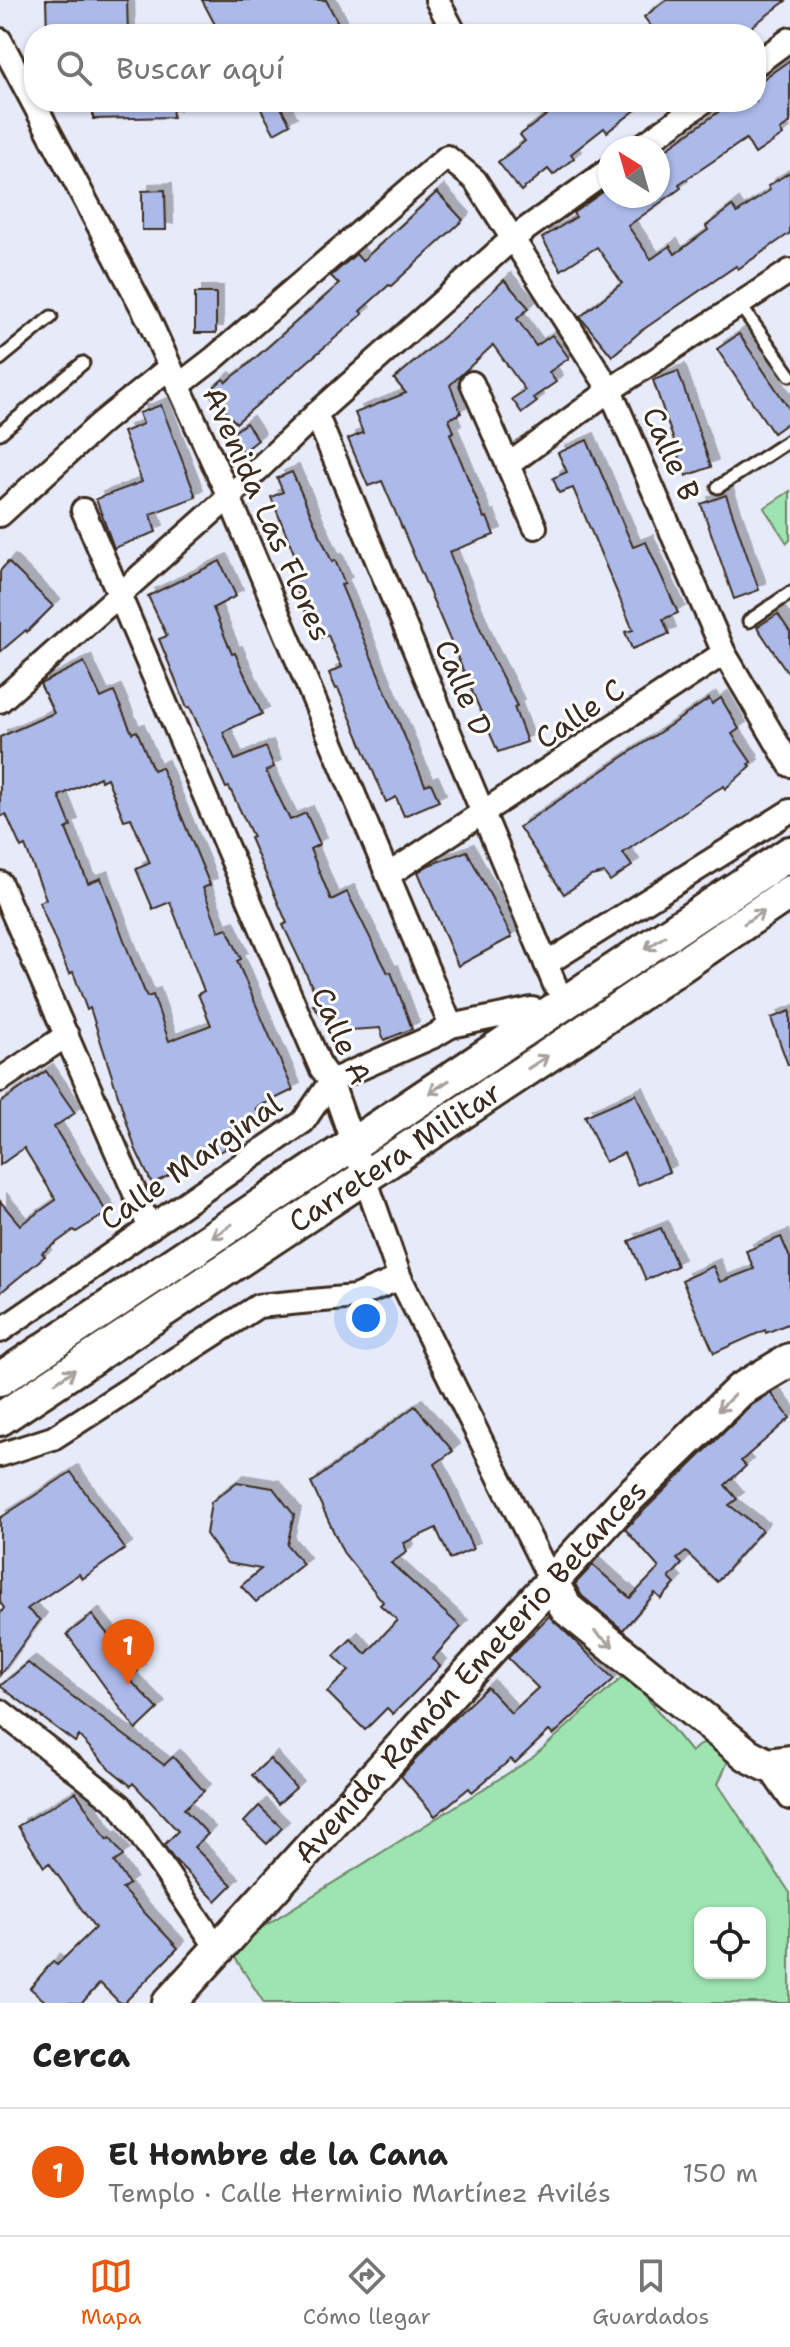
<!DOCTYPE html>
<html lang="es">
<head>
<meta charset="utf-8">
<style>
  :root { --surface:#fff; --page:#f6f6f6; --text:#222; --muted:#767676; --line:#e0e0e0; --accent:#ea580c }
  body { margin:0; font-family:"Shantell Sans",sans-serif; background:var(--page); color:var(--text) }
  .controls { position:absolute; right:24px; bottom:24px; display:grid; overflow:hidden; border-radius:16px; box-shadow:0 2px 6px #0004 }
  .controls button { width:72px; height:72px; display:grid; place-items:center; padding:0; border:0; border-bottom:2px solid var(--line); background:var(--surface); color:var(--text); font:40px sans-serif }
  .compass { position:absolute; left:598px; top:136px; width:72px; height:72px; border-radius:50%; background:var(--surface); box-shadow:0 2px 6px #0004; rotate:323deg }
  .you { position:absolute; left:366px; top:1318px; width:28px; height:28px; margin:-20px; border:6px solid #fff; border-radius:50%; background:#1a73e8; box-shadow:0 0 0 12px #1a73e833 }
  .badge { display:grid; place-items:center; width:52px; height:52px; border-radius:50%; background:var(--accent); color:#fff; font-size:26px; font-weight:700 }
  .pin { position:absolute; translate:-50% -66px; filter:drop-shadow(0 2px 4px #0008) }
  .pin::after { content:''; position:absolute; top:42px; width:28px; height:24px; background:inherit; clip-path:polygon(0 0,100% 0,50% 100%) }
  .list { margin:0; padding:0; list-style:none }
  h2 { display:flex; justify-content:space-between; align-items:center; height:104px; margin:0; padding:0 32px; font-size:34px }
  h2 small { font-size:26px; font-weight:400; color:var(--muted) }
  .list li { display:grid; grid-template-columns:52px 1fr auto; gap:24px; align-items:center; box-sizing:border-box; height:128px; padding:0 32px; border-top:2px solid var(--line) }
  .list b { display:block; font-size:30px; white-space:nowrap }
  .list p { margin:0; font-size:26px; white-space:nowrap; color:var(--muted) }
  .list em { font-size:26px; font-style:normal; color:var(--muted) }
  .icon { flex:none; width:44px; height:44px; fill:none; stroke:currentColor; stroke-width:2; stroke-linecap:round; stroke-linejoin:round }
  .map { position:relative; flex:none; width:790px; height:2003px; overflow:hidden }
  .search { position:absolute; background:var(--surface); box-shadow:0 2px 6px #0004; left:24px; right:24px; top:24px; height:88px; display:flex; align-items:center; gap:20px; box-sizing:border-box; padding:0 28px; border-radius:32px; color:var(--muted); font-size:30px }
  .sheet { height:232px; background:var(--surface) }
  nav { display:flex; justify-content:space-around; align-items:center; box-sizing:border-box; height:112px; border-top:2px solid var(--line); background:var(--surface); font-size:22px; color:var(--muted) }
  nav a { display:grid; justify-items:center; gap:4px }
  nav .on { color:var(--accent) }
  .map>svg:first-child { display:block }
  .green { fill:#9ee4b1; stroke:#6c8768; stroke-width:2; fill-rule:evenodd }
  .building { fill:#acbaea; stroke:#3b2a1e; stroke-width:2; fill-rule:evenodd; filter:url(#shadow) }
  .lines { fill:none; stroke-linecap:round; stroke-linejoin:round }
  .lane-casing { stroke:#3b2a1e; stroke-width:17 }
  .street-casing { stroke:#3b2a1e; stroke-width:28 }
  .secondary-casing { stroke:#3b2a1e; stroke-width:38 }
  .lane { stroke:#fff; stroke-width:11 }
  .street { stroke:#fff; stroke-width:22 }
  .secondary { stroke:#fff; stroke-width:32 }
  .oneway { stroke:#a79f9a }
  .labels { text-anchor:middle; stroke-width:6; stroke-linejoin:round; paint-order:stroke }
  .street-label { font-size:30px; fill:#3b2a1e; stroke:#fff }
</style>
</head>
<body>
<div class="map">
<svg width="790" height="2003" viewBox="0 0 790 2003">
  <defs>
    <filter id="shadow"><feDropShadow dx="7" dy="-7" stdDeviation="0" flood-color="#0004"/></filter>
  </defs>
  <rect width="100%" height="100%" fill="#e6eaf9"/>
  <filter id="ink" filterUnits="userSpaceOnUse"><feTurbulence type="fractalNoise" baseFrequency=".0125" numOctaves="2"/><feDisplacementMap in="SourceGraphic" scale="16" xChannelSelector="R" yChannelSelector="G"/><feConvolveMatrix kernelMatrix="1 2 1 2 8 2 1 2 1" color-interpolation-filters="sRGB"/></filter>
  <g filter="url(#ink)">
    <g class="green">
      <path d="M790 491V540L787 543 764 508Z"/>
      <path d="M627 1673 691 1752 698 1746 708 1742 729 1759 718 1784 790 1893V2003H264L229 1948 531 1759ZM700 1913H760V1973H700Z"/>
    </g>
    <g class="building">
      <path d="M46 0H127L128 34H47Z"/>
      <path d="M202 0H326L344 34H220Z"/>
      <path d="M666 0H787L742 34H657L644 17Z"/>
      <path d="M790 60V123L780 130 783 135 755 154 746 139 679 184 681 188 628 226 651 259 670 246 675 254 708 230 706 226 732 206 737 213 770 190 768 186 790 172V233L738 269 736 266 641 331 612 356 580 317 622 283 597 247 561 270 542 238 576 217 573 213 610 187V196H658V155L724 108 721 102H756V84Z"/>
      <path d="M93 102H172L173 117 93 119Z"/>
      <path d="M257 102H278L290 124 274 133Z"/>
      <path d="M564 102H646L607 132 604 128 571 154 574 158 553 175 548 169 521 191 498 162 525 141 520 135Z"/>
      <path d="M165 190 166 230H142V191Z"/>
      <path d="M437 192 463 220 391 286 389 285 360 311 363 314 348 327 236 423 208 392 223 379 226 382 244 368 339 284 331 276 356 254 362 261Z"/>
      <path d="M504 280 529 308 517 319 536 346 552 335 569 358 549 372 556 382 533 398 537 402 522 413 512 399 525 390 493 345 450 385 461 413 449 419 454 432 450 434 484 518 487 517 494 535 449 552 491 655 517 706 514 707 527 742 498 752 382 481 368 486 348 439 363 433 355 413 406 393 394 379 461 322Z"/>
      <rect x="195" y="293" width="21" height="40"/>
      <path d="M739 334 790 410V421L773 433 717 349Z"/>
      <path d="M678 371 711 467 686 476 653 380Z"/>
      <path d="M161 405 196 497 150 514 156 532 114 548 96 499 142 482 123 432 143 424 139 413Z"/>
      <path d="M246 423 258 440 243 452 230 435Z"/>
      <path d="M587 440 633 547 646 542 678 613 663 619 669 634 632 649 625 632 633 630 573 488 559 493 553 478 567 472 558 453Z"/>
      <path d="M292 472 332 562 335 560 345 584 341 585 425 785 431 783 439 801 404 816 396 797 386 802 338 688 336 689 329 673 342 667 334 650 328 635 317 639 292 579 303 575 271 497 283 492 277 478Z"/>
      <path d="M726 495 759 590 734 599 701 504Z"/>
      <path d="M220 561 236 596 213 608 232 654 235 653 262 714 223 732 235 760 266 747 274 767 266 771 290 820 306 813 320 844 310 849 331 900 347 892 388 973 391 972 412 1029 384 1040 380 1028 351 1030 328 1024 313 1005 320 1003 283 925 287 923 250 838 253 837 229 787 226 788 190 707 187 708 159 639 167 636 148 596Z"/>
      <path d="M8 562 53 606 27 632 26 630 0 652V571Z"/>
      <path d="M778 614 790 632V676L757 627Z"/>
      <path d="M84 662 101 698 114 692 132 733 137 731 153 770 161 767 210 885 203 888 219 931 227 928 241 959 237 961 293 1090 256 1108 260 1117 220 1134 226 1149 187 1164 188 1166 152 1184 135 1148 90 1008 87 1010 73 972 69 974 39 902 46 899 25 846 21 848 6 814 0 817V737L54 713 40 684ZM100 777 101 781 107 778 124 820 131 818 150 863 136 869 153 909 170 902 204 991 198 994 211 1025 169 1041 153 995 147 997 131 959 101 878 88 883 66 829 71 826 59 796Z"/>
      <path d="M721 698 739 729 732 734 751 762 749 764 751 766 725 789 724 786 710 794 623 853 632 866 610 881 604 873 591 876 564 894 519 827 709 699 712 704Z"/>
      <path d="M467 851 512 937 458 966 418 872 429 865Z"/>
      <path d="M790 1011V1065H788L771 1018Z"/>
      <path d="M46 1071 75 1113 54 1127 107 1213 76 1232 74 1230 42 1253 45 1256 0 1293V1201L20 1225 56 1200 24 1148 0 1165V1103Z"/>
      <path d="M636 1094 669 1172 638 1185 624 1153 605 1162 585 1116Z"/>
      <path d="M661 1228 677 1266 646 1280 629 1241Z"/>
      <path d="M781 1237 790 1258V1323L766 1333 765 1330 714 1353 682 1280 713 1266 720 1282 754 1269 746 1251Z"/>
      <path d="M771 1393 790 1418 741 1461 746 1466 725 1485 737 1499 729 1505 762 1530 717 1582 686 1552 677 1559 682 1564 669 1578 675 1584 661 1599 655 1593 623 1630 582 1596 575 1584 593 1565 630 1598 659 1568 625 1529 752 1405Z"/>
      <path d="M415 1406 453 1451 435 1464 473 1549 450 1559 436 1528 404 1543 407 1552 391 1563 461 1627 432 1659 440 1666 417 1690 393 1714 387 1708 365 1730 327 1692 349 1671 334 1656 351 1639 366 1654 397 1620 380 1605 383 1602 343 1552 311 1483Z"/>
      <path d="M71 1472 125 1549 82 1579 79 1574 27 1609 40 1620 0 1675V1614L4 1608 0 1602V1518Z"/>
      <path d="M237 1482 273 1488 294 1515 287 1545 303 1564 256 1602 241 1586 261 1569 227 1563 206 1534 211 1502Z"/>
      <path d="M92 1615 138 1671 128 1678 158 1709 136 1730 67 1634Z"/>
      <path d="M549 1616 614 1679 553 1735 549 1731 515 1763 511 1759 472 1792 469 1788 435 1816 401 1776 443 1729 487 1687 511 1713 538 1688 508 1658Z"/>
      <path d="M28 1663 164 1765 173 1757 204 1791 184 1809 208 1834 194 1847 232 1885 216 1901 173 1858 164 1845 178 1831 133 1783 131 1786 109 1768 79 1736 75 1742 0 1686Z"/>
      <path d="M270 1759 296 1788 278 1804 252 1775Z"/>
      <path d="M76 1792 107 1840 110 1838 123 1856 114 1862 129 1884 122 1889 178 1948 124 2003H120L100 1983 82 2003H47L30 1988 53 1961 57 1965 95 1928 49 1863 44 1867 18 1826Z"/>
      <path d="M259 1806 282 1828 267 1844 244 1822Z"/>
    </g>
    <g class="lines">
      <g class="lane-casing">
        <g id="lane">
          <path d="M740 305 790 375"/>
          <path d="M0 359 51 317"/>
          <path d="M0 433 83 363"/>
          <path d="M718 487 790 440"/>
          <path d="M749 621 790 593"/>
        </g>
      </g>
      <g class="street-casing">
        <g id="street">
          <path d="M437 0 455 34"/>
          <path d="M0 40 148 318 229 497 451 1026"/>
          <path d="M756 64 790 39"/>
          <path d="M639 148 703 102"/>
          <path d="M472 383 535 527"/>
          <path d="M178 386 213 359 447 157 475 180 610 390 724 653 790 765"/>
          <path d="M316 414 555 985"/>
          <path d="M508 465 610 390 790 271"/>
          <path d="M83 510 321 1068 331 1081 400 1278 552 1583"/>
          <path d="M0 515 101 423 170 367"/>
          <path d="M0 701 229 497 316 414 512 239 610 169"/>
          <path d="M388 875 724 653"/>
          <path d="M0 883 150 1228"/>
          <path d="M546 964 790 811"/>
          <path d="M0 1080 67 1035"/>
          <path d="M0 1331 303 1122 331 1081 434 1036 451 1026 532 1009 550 1014"/>
          <path d="M0 1455 53 1438 258 1306 355 1297 400 1278"/>
          <path d="M0 1711 120 1805 218 1949"/>
          <path d="M767 1765 790 1798"/>
        </g>
      </g>
      <g class="secondary-casing">
        <g id="secondary">
          <path d="M0 1379 790 853"/>
          <path id="s1" d="M0 1419 576 1037 790 892"/>
          <path d="M552 1583 567 1609 748 1755 767 1765 790 1762"/>
          <path id="s2" d="M169 2003 623 1503 740 1390 790 1360"/>
        </g>
      </g>
      <use href="#lane" class="lane"/>
      <use href="#street" class="street"/>
      <use href="#secondary" class="secondary"/>
    </g>
    <defs><path id="oneway-shaft" d="M-6 0H5M1.5-3L5.5 0L1.5 3" fill="none" stroke-width="1.6" stroke-linecap="round" stroke-linejoin="round" transform="scale(2)"/></defs>
    <g class="oneway">
      <use href="#oneway-shaft" transform="translate(754 917) rotate(-34)"/>
      <use href="#oneway-shaft" transform="translate(655 943) rotate(146)"/>
      <use href="#oneway-shaft" transform="translate(538 1062) rotate(-33)"/>
      <use href="#oneway-shaft" transform="translate(439 1087) rotate(147)"/>
      <use href="#oneway-shaft" transform="translate(222 1231) rotate(146)"/>
      <use href="#oneway-shaft" transform="translate(65 1376) rotate(-34)"/>
      <use href="#oneway-shaft" transform="translate(726 1403) rotate(136)"/>
      <use href="#oneway-shaft" transform="translate(604 1639) rotate(39)"/>
    </g>
  </g>
  <g class="labels">
    <g class="street-label">
      <text transform="translate(671 454) rotate(66)" y="10">Calle B</text>
      <text transform="translate(267 514) rotate(66)" y="10">Avenida Las Flores</text>
      <text transform="translate(463 688) rotate(67)" y="10">Calle D</text>
      <text transform="translate(580 714) rotate(-34)" y="10">Calle C</text>
      <text transform="translate(341 1036) rotate(66)" y="10">Calle A</text>
      <text dy="10" stroke="none"><textPath href="#s1" startOffset="474">Carretera Militar</textPath></text>
      <text transform="translate(191 1162) rotate(-35)" y="10">Calle Marginal</text>
      <text dy="10" stroke="none"><textPath href="#s2" startOffset="448">Avenida Ramón Emeterio Betances</textPath></text>
    </g>
  </g>
</svg>
<div class="controls">
<button><svg class="icon" aria-label="locate" viewBox="0 0 24 24"><circle cx="12" cy="12" r="6"/><path d="M12 2v4M12 18v4M2 12h4M18 12h4"/></svg></button>
</div>
<svg class="compass" viewBox="-18 -18 36 36"><path d="M0-13l5 13h-10z" fill="#e53935"/><path d="M0 13l5-13h-10z" fill="#767676"/></svg>
<div class="you"></div>
<div class="pin badge" style="left:128px;top:1685px">1</div>
<div class="search"><svg class="icon" aria-label="search" viewBox="0 0 24 24"><circle cx="10" cy="10" r="6"/><path d="M15 15l6 6"/></svg>Buscar aquí</div>
</div>
<section class="sheet">
<h2>Cerca<small></small></h2>
<ul class="list">
<li><span class="badge">1</span><div><b>El Hombre de la Cana</b><p>Templo · Calle Herminio Martínez Avilés</p></div><em>150 m</em></li>
</ul>
</section>
<nav>
<a class="on"><svg class="icon" aria-label="map" viewBox="0 0 24 24"><path d="M3 6l6-2 6 2 6-2v14l-6 2-6-2-6 2zM9 4v14M15 6v14"/></svg>Mapa</a>
<a><svg class="icon" aria-label="directions" viewBox="0 0 24 24"><path d="M12 3l9 9-9 9-9-9zM9 14v-3h6M13 9l2 2-2 2"/></svg>Cómo llegar</a>
<a><svg class="icon" aria-label="saved" viewBox="0 0 24 24"><path d="M7 4h10v16l-5-4-5 4z"/></svg>Guardados</a>
</nav>
</body>
</html>
